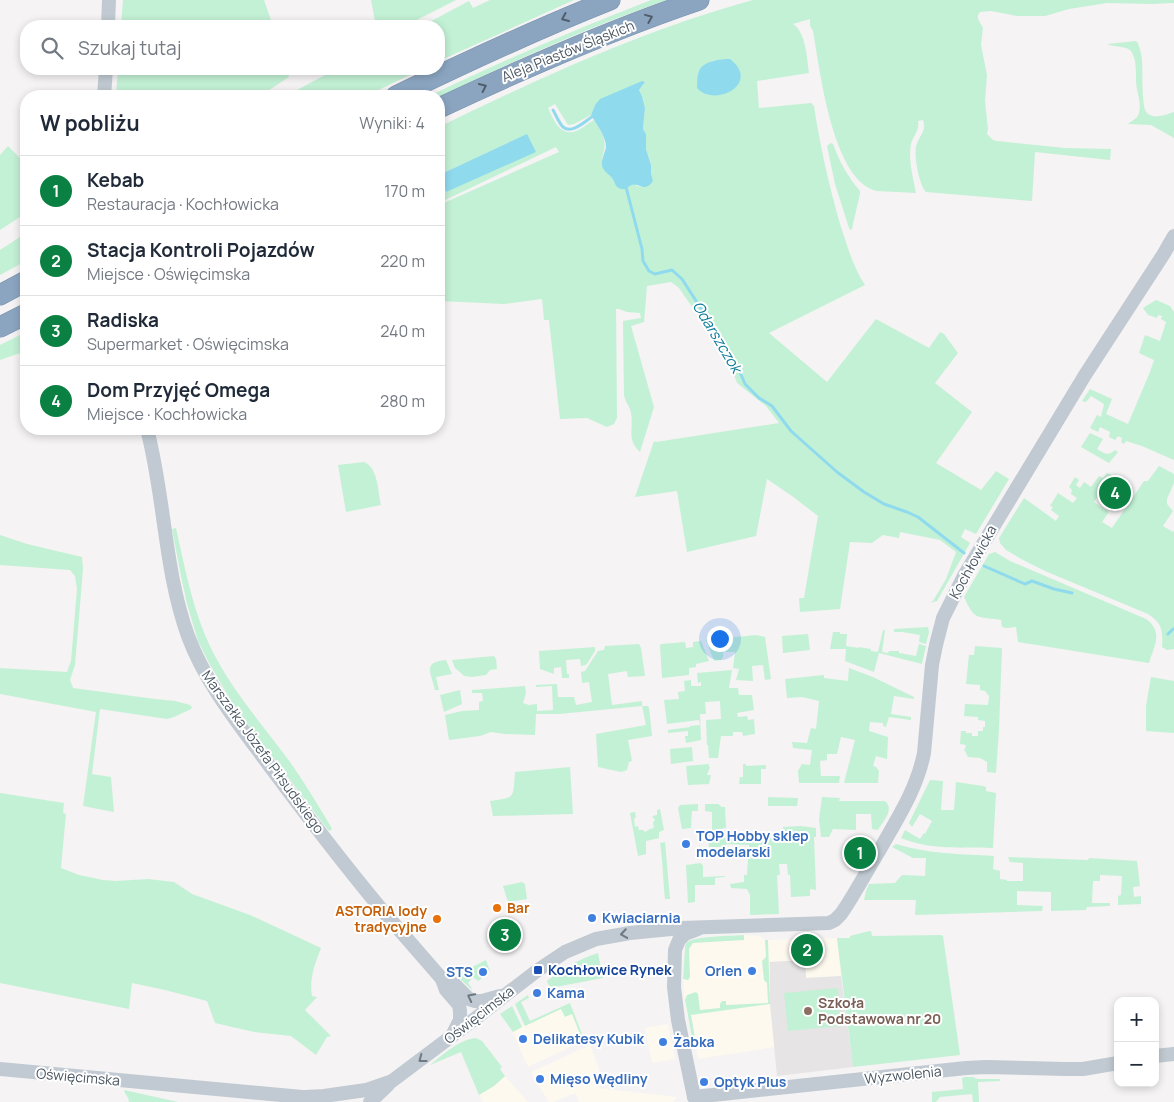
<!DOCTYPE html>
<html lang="pl">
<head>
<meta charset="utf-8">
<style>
  :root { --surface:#fff; --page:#f2f2f3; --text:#1f2937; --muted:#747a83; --line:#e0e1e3; --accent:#0b8043 }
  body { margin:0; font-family:Manrope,sans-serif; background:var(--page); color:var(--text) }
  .controls { position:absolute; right:15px; bottom:15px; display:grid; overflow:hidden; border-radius:10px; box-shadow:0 2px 8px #0003 }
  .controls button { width:45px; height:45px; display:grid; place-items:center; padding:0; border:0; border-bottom:1px solid var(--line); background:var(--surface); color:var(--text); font:25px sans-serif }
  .you { position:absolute; left:719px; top:638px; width:18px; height:18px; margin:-12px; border:4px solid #fff; border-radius:50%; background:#1a73e8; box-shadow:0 0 0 8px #1a73e833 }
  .badge { display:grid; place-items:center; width:32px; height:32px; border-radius:50%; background:var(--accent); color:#fff; font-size:16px; font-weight:700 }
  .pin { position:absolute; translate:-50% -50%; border:2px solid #fff; box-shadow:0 1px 5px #0006 }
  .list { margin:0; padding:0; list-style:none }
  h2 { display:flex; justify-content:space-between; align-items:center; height:65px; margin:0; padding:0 20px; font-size:21px }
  h2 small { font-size:16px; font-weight:400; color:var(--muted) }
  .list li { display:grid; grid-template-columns:32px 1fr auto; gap:15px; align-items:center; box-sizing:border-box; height:70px; padding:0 20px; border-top:1px solid var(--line) }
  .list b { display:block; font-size:19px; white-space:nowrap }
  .list p { margin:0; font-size:16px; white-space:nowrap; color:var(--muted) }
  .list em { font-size:16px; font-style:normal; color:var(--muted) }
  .icon { flex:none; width:28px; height:28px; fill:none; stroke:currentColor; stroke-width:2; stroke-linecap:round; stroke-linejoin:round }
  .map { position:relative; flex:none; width:1174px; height:1102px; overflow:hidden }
  .search { position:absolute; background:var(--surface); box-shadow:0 2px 8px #0003; left:20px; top:20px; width:425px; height:55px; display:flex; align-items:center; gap:12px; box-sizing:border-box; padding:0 18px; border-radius:20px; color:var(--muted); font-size:19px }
  .panel { position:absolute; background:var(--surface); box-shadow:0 2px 8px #0003; left:20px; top:90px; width:425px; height:345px; border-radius:20px }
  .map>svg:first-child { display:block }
  .commercial { fill:#fdf9ef }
  .education { fill:#e6e4e5 }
  .green { fill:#c3f1d5; fill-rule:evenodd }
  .water { fill:#90daee }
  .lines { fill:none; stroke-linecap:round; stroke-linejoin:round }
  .stream { stroke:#90daee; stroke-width:3 }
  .motorway-casing { stroke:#7690ad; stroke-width:21 }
  .tertiary { stroke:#c1cad2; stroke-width:14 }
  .motorway { stroke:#8ba5c1; stroke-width:20 }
  .oneway { stroke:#505e6b }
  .oneway2 { stroke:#6e7983 }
  .shop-dot { fill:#3f7fe0; stroke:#fff; stroke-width:2 }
  .food-dot { fill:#e8710a; stroke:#fff; stroke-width:2 }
  .transit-dot { fill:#1a4fb4; stroke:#fff; stroke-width:2 }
  .education-dot { fill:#8d6e63; stroke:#fff; stroke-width:2 }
  .labels { text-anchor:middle; stroke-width:4; stroke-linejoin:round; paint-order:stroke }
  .street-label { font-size:14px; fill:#4a5661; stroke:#fff }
  .shop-label { font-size:14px; font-weight:bold; fill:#366cbe; stroke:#fff; text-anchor:start }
  .food-label { font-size:14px; font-weight:bold; fill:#c56008; stroke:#fff; text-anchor:start }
  .transit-label { font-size:14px; font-weight:bold; fill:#164399; stroke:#fff; text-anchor:start }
  .education-label { font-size:14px; font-weight:bold; fill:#785e54; stroke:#fff; text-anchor:start }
  .water-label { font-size:15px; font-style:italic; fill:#0c7c9b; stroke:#fff }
</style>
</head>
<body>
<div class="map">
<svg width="1174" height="1102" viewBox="0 0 1174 1102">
  <rect width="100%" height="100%" fill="#f5f3f3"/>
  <g class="commercial">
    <path d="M744 935 760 936 765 940 837 938 841 976 806 978 805 960 770 962 769 960 770 1004 775 1047 698 1059 691 1015 687 1016 684 994 683 977 686 944 689 941 696 939Z"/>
    <path d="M570 1003 585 1040 528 1067 512 1031Z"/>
    <path d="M668 1024 675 1059 652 1063 645 1028Z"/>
    <path d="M590 1045 600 1072 595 1073 599 1088 677 1097 673 1102H579L575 1093 554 1102H549L533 1077 531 1072Z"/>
    <path d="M505 1076 528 1102H483L479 1095 494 1086Z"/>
  </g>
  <path class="education" d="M805 960 806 978 841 976 853 1067 777 1076 770 1004V962Z"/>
  <g class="green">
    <path d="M123 0H264L273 26H121Z"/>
    <path d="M371 0H456L405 26H376Z"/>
    <path d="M490 0H574L439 61V26H422L469 1 473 8Z"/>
    <path d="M651 0H667C589 27 513 61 439 97V96H429C502 61 576 29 651 0Z"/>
    <path d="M753 0H1174V3L1151 4 1107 3 1069 9 1045 16H1017L991 11 980 12 978 15V19L983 28 981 45 987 75 985 101 988 129 987 134 993 140 997 141 1065 148 1111 149 1110 160 1035 152 1032 201 926 192C919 184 914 157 916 146 919 136 927 131 923 120L918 121C920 130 913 136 911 144 908 160 913 177 916 193L877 191C832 181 820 69 813 31L810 26V19L793 24C806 32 807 59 809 73L757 81 759 108 811 103 814 106C820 146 829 185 840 224 847 245 853 267 865 285L769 333 827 382 876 319 929 348 940 332 944 334 958 353 935 383 972 412 936 463 981 490 996 471 1009 479 976 534 965 529 961 537 970 543 937 601 930 603 933 601 946 579 956 552 940 540 900 532 899 538 883 535 872 543 850 542 840 609 800 612 799 598H804L818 516 792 496 767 479 756 536 687 552 677 491 635 497 654 441 656 442 779 423 766 406 737 383 728 359 679 288 671 282 647 286 644 322 631 326 654 407 640 452C626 439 634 429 631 413 630 406 625 402 624 395L623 321 641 318 640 313 627 312 619 309H616L617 418 614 424 607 427 587 418 560 419 549 320H544L542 299 504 304 439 301V205L559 152 556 147 439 203V177L446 192 527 135 439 175V127C540 78 643 30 753 0ZM714 60 725 93 717 95H708C699 76 692 72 714 60ZM645 82 639 90 642 96 645 108 643 129 646 134V149L651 165V174L641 187 635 185 615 184 602 158C608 140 603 135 594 120 588 123 582 129 576 131 560 137 553 119 548 108L555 104 568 125 574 124 591 115 595 105Z"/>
    <path d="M1136 41 1138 43C1140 49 1142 56 1142 62 1143 72 1141 107 1147 113 1154 120 1167 114 1174 112V138L1151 125 1128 124C1132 121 1138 118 1139 113 1142 103 1136 91 1136 81 1136 74 1136 68 1135 61 1134 58 1133 53 1130 50 1125 46 1114 47 1107 44Z"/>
    <path d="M118 69H286L289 77 260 96H116Z"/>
    <path d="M336 69H422L366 96H286Z"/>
    <path d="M831 143 833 144C839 161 848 177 860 191V194L853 224 852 229 851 230 849 228 835 184 827 146Z"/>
    <path d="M8 146 26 164V213L0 230V155Z"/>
    <path d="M26 233V261L0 275V250Z"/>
    <path d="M1156 300 1170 306 1174 312V460L1142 446 1126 441 1124 444 1121 442 1122 438 1118 436 1115 440 1109 437 1110 432 1100 427 1098 432 1090 428 1097 415 1101 417 1104 404 1091 396 1086 402 1082 401 1090 389 1112 399 1106 414 1128 424 1150 372 1154 360 1139 353 1145 335 1160 341 1166 322 1161 319 1162 316 1158 315 1157 318 1148 315 1143 308Z"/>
    <path d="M26 332V351L0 360V345Z"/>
    <path d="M1090 433 1103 439 1097 449C1104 453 1108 457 1115 450L1118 452 1109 463 1081 447Z"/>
    <path d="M364 462C378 467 378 492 381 505L346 512 338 465Z"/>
    <path d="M1159 466 1174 474V483L1167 499V504L1173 511 1163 526 1173 532 1174 530V649L1167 650 1162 647C1163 630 1162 623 1148 614L1045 571 1023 560 1006 550 1000 543 999 538 1024 498 1056 521 1059 516 1051 510 1053 507 1050 506 1058 493 1073 503 1077 498 1071 494 1072 490 1069 487 1075 477 1079 480 1076 485 1080 488 1084 482 1091 487 1099 476 1103 478 1107 473 1112 475 1094 502 1109 512 1102 522 1112 528 1144 481H1148Z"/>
    <path d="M176 528C184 564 191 601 205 635 225 683 260 721 290 762 305 783 318 805 331 827L332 829 330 831 328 830 234 706 209 663 198 641 187 604 181 576 172 529Z"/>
    <path d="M0 535 27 544 82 557 83 569 75 665 70 680 73 688 155 699 175 701 190 705 192 707 191 709 174 717 167 719 100 709 92 774 111 777 114 812 83 806 96 712 0 694V668L67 672 71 661 77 589 75 576 70 570 0 565Z"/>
    <path d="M995 552 1010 561 1146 619C1164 632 1154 646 1149 663L1018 642 1016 627 1007 628 1002 627 1001 620C976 616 975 621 964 597L989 554Z"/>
    <path d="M928 627 929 632 926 644 919 642 920 635 902 632H894V629Z"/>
    <path d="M883 630H885L882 652 888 653 889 651H899V653L916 656 919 644 926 646 922 664 879 653 874 672 845 661 846 649H830L833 632H840V634H847L846 646 859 648V647L871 649V651L878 652Z"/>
    <path d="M808 634 810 650 783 653 782 636Z"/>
    <path d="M756 635 765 637 771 679 765 680 763 665 752 666 753 681 736 680 739 669 733 668 735 652H726V638Z"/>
    <path d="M724 638 723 657 721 660 714 661 706 640Z"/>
    <path d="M701 641 709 661 696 664V667L689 668V675L662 678 660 645 662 644 685 642 686 648 693 647V642Z"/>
    <path d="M639 644 641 648 645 676 628 677 627 671 608 674 612 705 642 701V706H648L649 708 652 735V736L628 740 632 761 629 762 627 770 621 772 598 767 596 734 646 725 642 706 559 714H536L535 735 505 734 491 732 480 736 449 740 445 715 462 711 479 710V702L483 701 482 693H472V690L525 686 526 693 523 703 529 705 537 704V711L553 710 552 686 536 687V685L557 684 558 697H574L576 705 592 702 589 682 582 683 581 672 585 671 598 651 604 650 605 646Z"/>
    <path d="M975 646 1002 648 999 729 996 773 987 772V762L980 758 968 757 964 749H965L966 745 960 744 961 731H966V733H972V736H978V731H983V727H985V721L978 720V717L964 716 965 704 988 705 989 696 985 691 980 690V685L966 684 969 655H974Z"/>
    <path d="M595 647V651L586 665 581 666 580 659 566 660 567 674H569V678H562L561 667 554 668V674L540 669 539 651Z"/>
    <path d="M494 656 496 659 497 669 490 670 486 675 472 677 464 676 460 672 455 668 452 660Z"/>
    <path d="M446 660 452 674 436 677 439 690H435C431 672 422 662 446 660Z"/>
    <path d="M849 668 873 677 914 697V699L894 696 891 714 911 717V720L889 717 886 727 883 726V723L870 722 869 731 888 737 887 759 876 756 873 766 876 767 879 771 878 783H844L855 740 841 737 837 754H827V760L820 761 821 776H840L839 783H799L798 771 802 764 810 765 812 750 793 748 792 742 807 743 811 728 816 729 819 701 802 697 787 698 785 679 824 675V678L848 681Z"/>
    <path d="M732 670 729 688H738L739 695H752L754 710 737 713 738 717 747 716 748 720 754 719 755 734 743 736 742 732H733V736H721L718 758H709L708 745H707L706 720 721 719 720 701 705 702 706 714H700L701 740 686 743 685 736H688V731L668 733V730L690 727V726L700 725 699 720 667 724 664 700 679 699 678 692 685 691 684 681 691 680V686H701V682L698 683 697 673Z"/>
    <path d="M1151 677 1174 681V733L1146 731V706Z"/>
    <path d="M460 690 462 704 444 712 440 695Z"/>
    <path d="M692 747 693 761 671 764 670 749Z"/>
    <path d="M709 764V767H710L707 775H711L709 784 688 785 686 766Z"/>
    <path d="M743 764H746V766L766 765V769H761V784H739L740 777H743Z"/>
    <path d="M570 767 573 814 493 816 490 801C516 798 513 798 515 772Z"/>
    <path d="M930 780 943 781 941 810H954L956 782 983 786 986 787V791L996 793 993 848C963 847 929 850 901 838L905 830 920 839 924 833 925 834 932 821 920 814 912 827 909 823Z"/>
    <path d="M0 793 64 803 63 813 66 814 61 868 79 875 103 880 116 881 148 879 174 882 192 894 250 915 321 948C315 964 309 978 312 996L317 997 305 1010 331 1036 327 1037 316 1055 291 1036 254 1032 215 1023 207 1001 165 990 132 983 129 1009 0 983Z"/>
    <path d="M768 797 798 798 797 806H768Z"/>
    <path d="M822 797 840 798 839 801H885C895 810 883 821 878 830L872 829 871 814H856V830L833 829 829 837H821L819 819Z"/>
    <path d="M698 804V811H692L691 828 682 829 678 808 680 805Z"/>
    <path d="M705 804H718L722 807H725L726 828H723L722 830H712V812L705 811Z"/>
    <path d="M660 809 664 830 659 832V838L646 841V854L638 856 630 813 635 812 636 818H634L635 827 638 826 639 830H643L645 832 650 829 654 828 653 822 655 820 652 816 657 815V810Z"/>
    <path d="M801 826 816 828V837H814L816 890 810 889V896L791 897 790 875H788L787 864H779L780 875H777L779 914 750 915V895L747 889 731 888 730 884 744 882V875H747L749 845 727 844 724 847H709L708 838H783V827Z"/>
    <path d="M665 842 670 899H665C663 880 663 862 660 843Z"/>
    <path d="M896 844C928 854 961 854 994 856L993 869 1000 871V879L1007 880V881H1023V863L1010 862 1008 857 1088 860 1089 858 1137 861 1140 886 1133 887 1134 897 1141 896V904L1118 905V896L1121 895 1122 876 1100 875V881H1093L1092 903H1110V906L1087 907 1086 910 1051 911V892L1017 891V905L1043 906 1042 911 915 915 916 900H864L866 891 869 884 895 883 902 875 925 876 926 858H913L892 847Z"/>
    <path d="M701 863 703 866V877L725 876V877L715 878V885H695V902L688 903 686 865Z"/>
    <path d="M522 882 525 884 527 899 508 902 503 886Z"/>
    <path d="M871 931 872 936 941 935 943 936 960 1055 853 1067 837 938H850V936L865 932Z"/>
    <path d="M744 935V940L693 943 689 949 690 977 688 980 683 979 685 949C685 946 685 944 688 942 694 936 734 936 744 935Z"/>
    <path d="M765 940H768L770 1004 691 1015 696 1043 693 1042 685 1000 687 995 696 992 698 994 700 1010 720 1008V1004L722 1001H726V1005L768 1003 767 983 764 980 762 961 766 957Z"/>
    <path d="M598 953 603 978 550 988 547 981C563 969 579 959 598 953Z"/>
    <path d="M486 960 490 971H488L487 968 478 971 480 976 482 978 478 981 473 977 468 983 471 987 472 990 456 975Z"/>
    <path d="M838 988 841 1026 788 1031 784 993Z"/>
    <path d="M528 995 529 998 521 1002 530 1021 570 1003 584 1039H582L572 1014 565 1017 561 1009 525 1026 515 1004Z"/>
    <path d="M512 1006 522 1027 513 1032 500 1014Z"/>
    <path d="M476 1038 482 1041 502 1067 500 1069 505 1076 494 1086 479 1095 461 1052 430 1065C444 1054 458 1040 476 1038Z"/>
    <path d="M965 1077H973L977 1079H1000V1081L978 1082 979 1102H973L972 1094 940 1097 936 1102H932V1092L963 1089 962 1078Z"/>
    <path d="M124 1090 178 1102H129C129 1097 125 1095 124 1090Z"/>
  </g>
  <g class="water">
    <path d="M730 59C762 84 714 108 697 88 697 83 697 76 699 71 703 61 720 59 730 59Z"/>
    <path d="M642 81 645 82 639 90 642 96 645 108 643 129 646 134V149L651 165V174L653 181C644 193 641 183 632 185 628 186 626 190 622 189 615 188 615 182 612 178 609 174 604 172 602 166 601 159 605 153 606 147 606 136 596 124 591 115L595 105 600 99Z"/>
    <path d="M527 134 536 152 446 192 439 175Z"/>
  </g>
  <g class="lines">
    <g class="stream">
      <path d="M553 110C556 115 559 123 563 127 573 135 587 119 595 115"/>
      <path d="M626 187 642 249 643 261 649 271 655 274 672 270 682 279 729 352 739 370 745 384 759 398 772 406 791 431 837 472 864 492 884 504 907 512 918 517 964 553"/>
      <path d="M984 566 1025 584 1032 581 1054 589 1072 593"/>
      <path d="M1168 634 1173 629H1174"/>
    </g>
    <g class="motorway-casing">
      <g id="motorway">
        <path d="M396 96C466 62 537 29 610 0"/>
        <path d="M439 108C524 68 610 30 699 0"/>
        <path d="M0 295 26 281"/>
        <path d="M0 327 26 314"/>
      </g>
    </g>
    <g class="tertiary">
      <path d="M108 26 109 0"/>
      <path d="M104 96 106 69"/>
      <path d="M147 429C165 497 164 570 188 636 205 682 237 722 266 761 304 812 342 862 382 910 402 933 422 956 442 979L446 990 459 1005 460 1011V1020L453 1034"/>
      <path d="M442 979 454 984 469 999 475 1001H482L500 996"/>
      <path d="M1155 1056 1174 1054"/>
      <path d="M0 1069 313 1098"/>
      <path d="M305 1097 324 1096 366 1090 392 1081 476 1018 504 996 538 970 565 952 596 939 630 933 681 928 829 923 835 920 841 914C855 894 866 872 879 851 897 819 917 789 924 753L932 665 936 645 943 618 965 574 998 519 1085 375 1163 255 1174 236"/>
      <path d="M694 1097 966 1068 986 1067 1065 1069H1083L1118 1063"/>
      <path d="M694 1097 678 1020 674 987 675 950 679 940 685 934 698 929"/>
      <path d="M370 1102 388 1085"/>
    </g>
    <use href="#motorway" class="motorway"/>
  </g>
  <defs><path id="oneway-chevron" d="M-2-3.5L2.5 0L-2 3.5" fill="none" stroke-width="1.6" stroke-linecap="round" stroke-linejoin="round" transform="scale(1.25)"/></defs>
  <g class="oneway">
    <use href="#oneway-chevron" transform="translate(565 18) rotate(156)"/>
    <use href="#oneway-chevron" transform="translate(649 18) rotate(-22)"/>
    <use href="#oneway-chevron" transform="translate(483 87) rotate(-25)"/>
  </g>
  <g class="oneway2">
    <use href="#oneway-chevron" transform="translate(624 934) rotate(171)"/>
    <use href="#oneway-chevron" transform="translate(471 997) rotate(-153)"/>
    <use href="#oneway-chevron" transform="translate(422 1059) rotate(143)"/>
  </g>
  <g class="shop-dot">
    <circle cx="686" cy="844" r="5"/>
    <circle cx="592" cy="918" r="5"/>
    <circle cx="752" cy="971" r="5"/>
    <circle cx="483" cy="972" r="5"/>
    <circle cx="537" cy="993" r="5"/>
    <circle cx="523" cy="1039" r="5"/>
    <circle cx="663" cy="1042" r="5"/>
    <circle cx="540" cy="1079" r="5"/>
    <circle cx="704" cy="1082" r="5"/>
  </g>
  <g class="food-dot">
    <circle cx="497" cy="908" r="5"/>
    <circle cx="437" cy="919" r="5"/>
  </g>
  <rect class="transit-dot" x="533" y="965" width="10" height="10" rx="2.5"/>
  <circle class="education-dot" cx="808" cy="1011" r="5"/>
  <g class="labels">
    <g class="street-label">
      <text transform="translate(568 51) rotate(-22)" y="5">Aleja Piastów Śląskich</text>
      <text transform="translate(973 562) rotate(-61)" y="5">Kochłowicka</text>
      <text transform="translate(263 752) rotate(54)" y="5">Marszałka Józefa Piłsudskiego</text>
      <text transform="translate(479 1015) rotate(-38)" y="5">Oświęcimska</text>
      <text transform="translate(903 1075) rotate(-6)" y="5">Wyzwolenia</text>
      <text transform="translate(78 1077) rotate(5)" y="5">Oświęcimska</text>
    </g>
    <g class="shop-label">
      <text x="696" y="841">TOP Hobby sklep<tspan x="696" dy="16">modelarski</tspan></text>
      <text x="602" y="923">Kwiaciarnia</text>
      <text x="742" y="976" text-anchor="end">Orlen</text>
      <text x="473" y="977" text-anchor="end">STS</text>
      <text x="547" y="998">Kama</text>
      <text x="533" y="1044">Delikatesy Kubik</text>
      <text x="673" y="1047">Żabka</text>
      <text x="550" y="1084">Mięso Wędliny</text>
      <text x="714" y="1087">Optyk Plus</text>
    </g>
    <g class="food-label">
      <text x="507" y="913">Bar</text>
      <text x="427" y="916" text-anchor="end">ASTORIA lody<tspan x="427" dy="16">tradycyjne</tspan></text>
    </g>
    <g class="transit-label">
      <text x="548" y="975">Kochłowice Rynek</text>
    </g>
    <g class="education-label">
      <text x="818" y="1008">Szkoła<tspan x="818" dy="16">Podstawowa nr 20</tspan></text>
    </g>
    <g class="water-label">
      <text transform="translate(717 337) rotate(59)" y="5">Odarszczok</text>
    </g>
  </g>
</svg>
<div class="controls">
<button>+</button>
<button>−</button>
</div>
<div class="you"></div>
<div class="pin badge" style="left:860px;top:853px">1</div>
<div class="pin badge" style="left:807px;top:950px">2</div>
<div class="pin badge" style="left:505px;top:935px">3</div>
<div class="pin badge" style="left:1115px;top:493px">4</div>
<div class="search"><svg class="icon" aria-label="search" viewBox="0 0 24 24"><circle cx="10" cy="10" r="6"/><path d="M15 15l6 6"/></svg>Szukaj tutaj</div>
<section class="panel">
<h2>W pobliżu<small>Wyniki: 4</small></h2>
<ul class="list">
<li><span class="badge">1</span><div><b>Kebab</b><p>Restauracja · Kochłowicka</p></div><em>170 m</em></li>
<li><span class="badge">2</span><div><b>Stacja Kontroli Pojazdów</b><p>Miejsce · Oświęcimska</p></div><em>220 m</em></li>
<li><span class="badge">3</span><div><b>Radiska</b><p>Supermarket · Oświęcimska</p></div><em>240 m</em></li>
<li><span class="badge">4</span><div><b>Dom Przyjęć Omega</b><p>Miejsce · Kochłowicka</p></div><em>280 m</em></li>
</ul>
</section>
</div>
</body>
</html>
